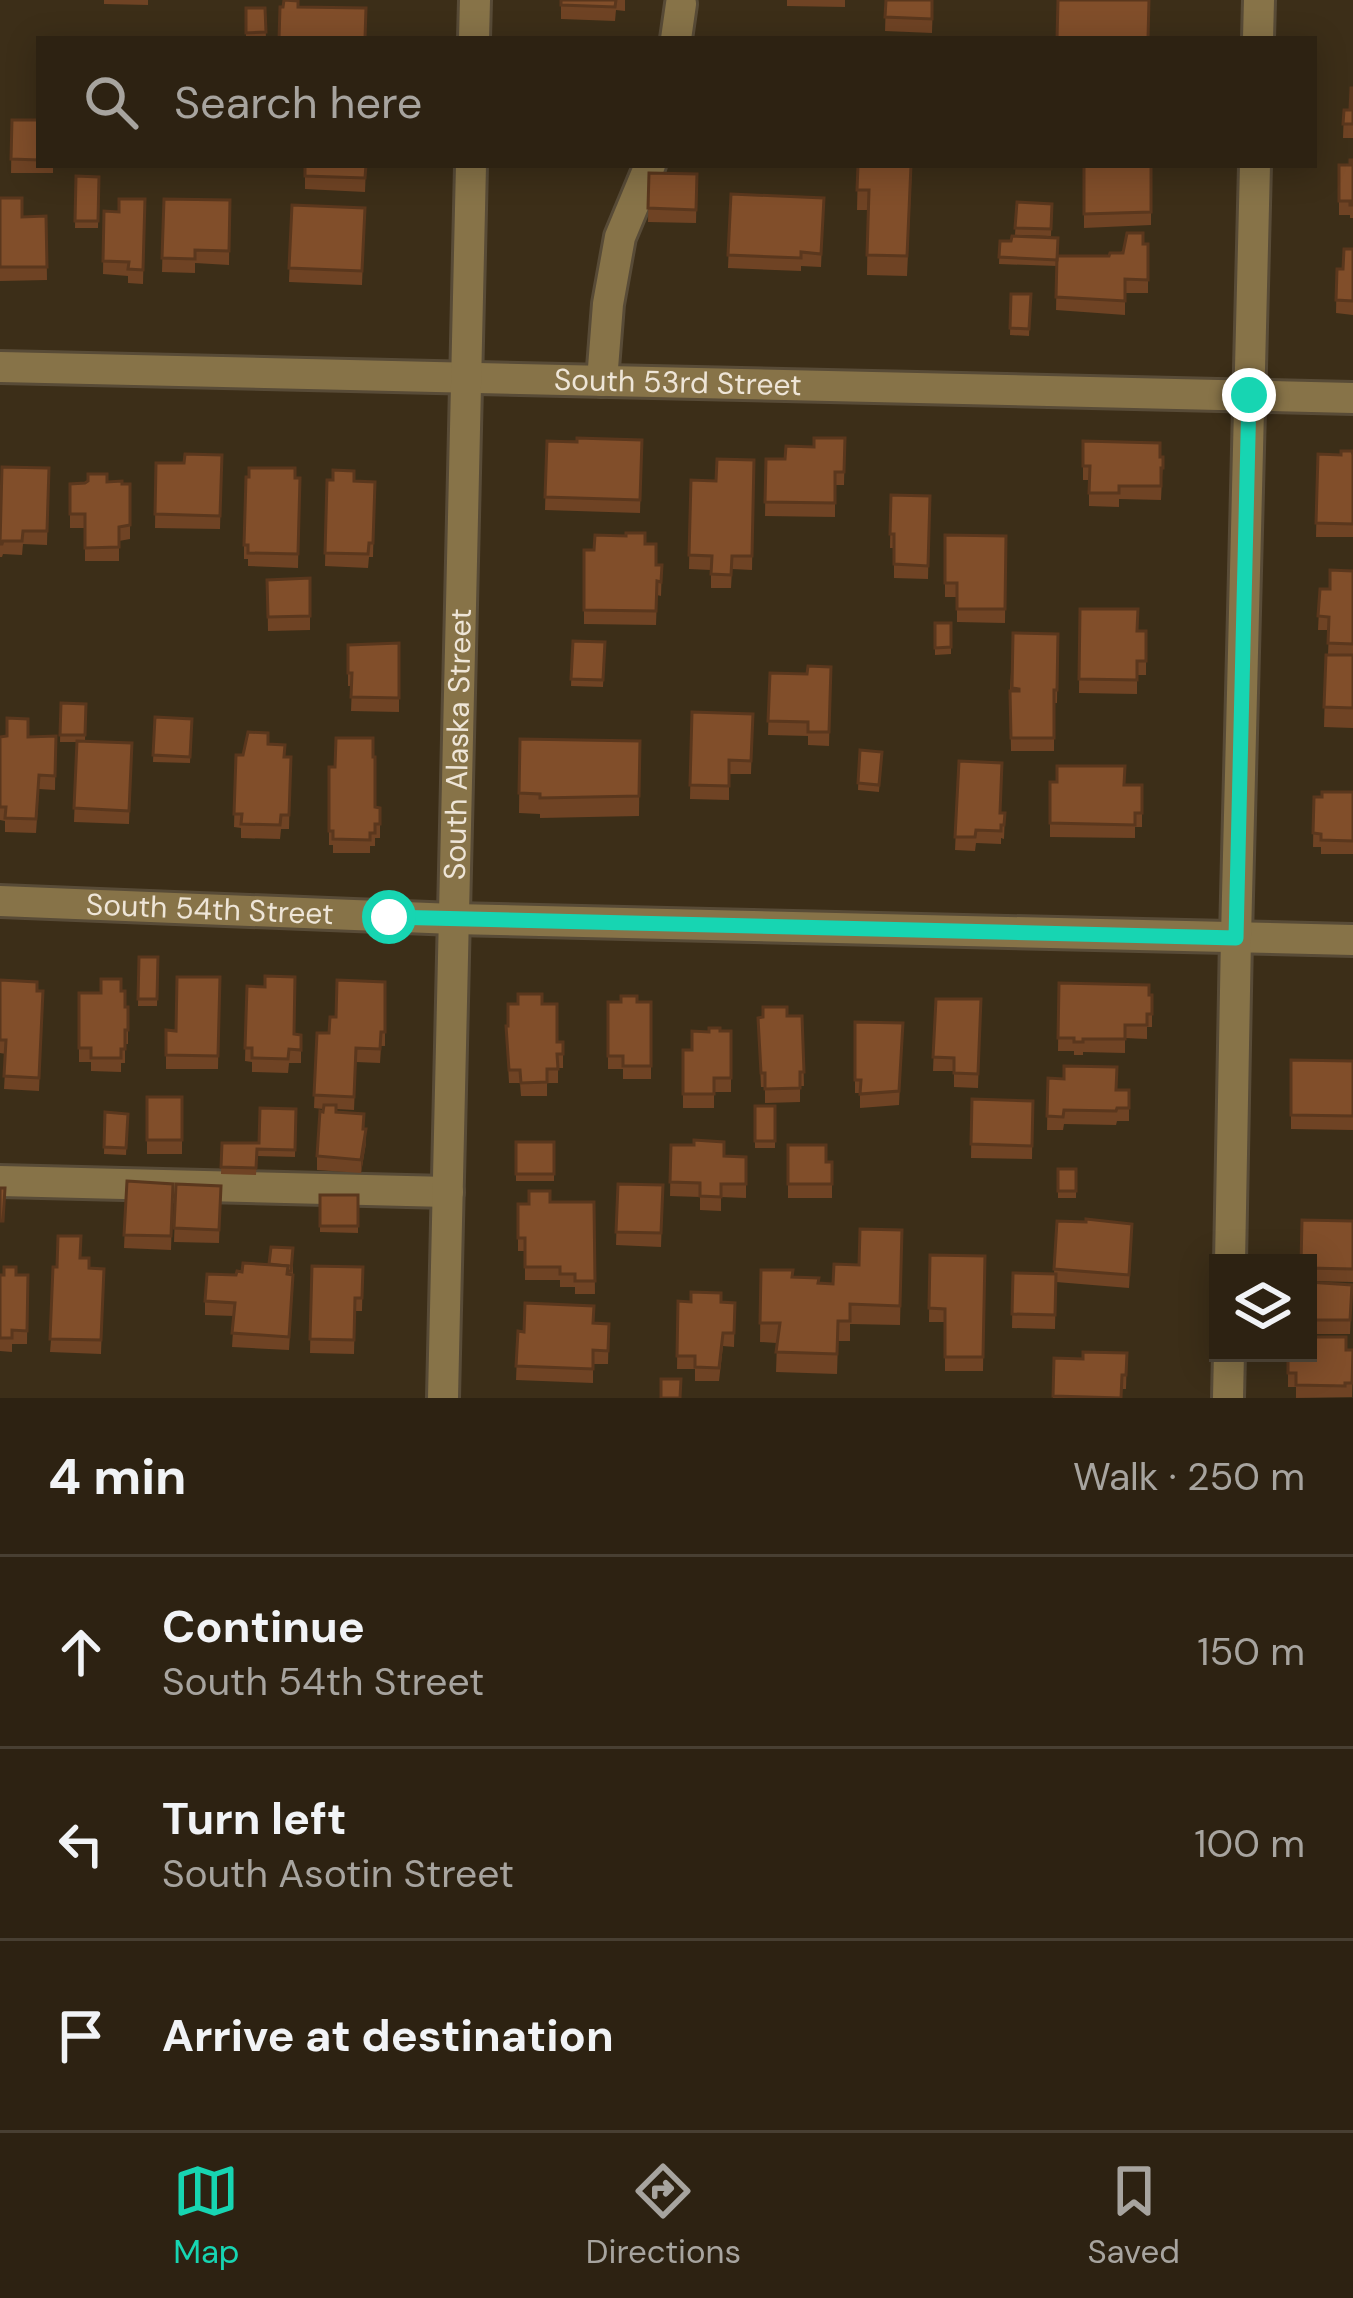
<!DOCTYPE html>
<html lang="en">
<head>
<meta charset="utf-8">
<style>
  :root { --surface:#2d2212; --page:#352a1b; --text:#f1f3f6; --muted:#a7a49f; --line:#483f32; --accent:#17d5b2 }
  body { margin:0; font-family:"DM Sans",sans-serif; background:var(--page); color:var(--text) }
  .controls { position:absolute; right:36px; bottom:36px; display:grid; overflow:hidden; border-radius:0px; box-shadow:0 6px 30px #0003 }
  .controls button { width:108px; height:108px; display:grid; place-items:center; padding:0; border:0; border-bottom:3px solid var(--line); background:var(--surface); color:var(--text); font:60px sans-serif }
  .stop { position:absolute; width:36px; height:36px; margin:-27px; border:9px solid #17d5b2; border-radius:50%; background:#fff }
  .stop.end { background:#17d5b2; border-color:#fff; box-shadow:0 3px 12px #0008 }
  .list { margin:0; padding:0; list-style:none }
  h2 { display:flex; justify-content:space-between; align-items:center; height:156px; margin:0; padding:0 48px; font-size:51px }
  h2 small { font-size:39px; font-weight:400; color:var(--muted) }
  .list li { display:grid; grid-template-columns:78px 1fr auto; gap:36px; align-items:center; box-sizing:border-box; height:192px; padding:0 48px; border-top:3px solid var(--line) }
  .list b { display:block; font-size:45px; white-space:nowrap }
  .list p { margin:0; font-size:39px; white-space:nowrap; color:var(--muted) }
  .list em { font-size:39px; font-style:normal; color:var(--muted) }
  .icon { flex:none; width:66px; height:66px; fill:none; stroke:currentColor; stroke-width:2; stroke-linecap:round; stroke-linejoin:round }
  .map { position:relative; flex:none; width:1353px; height:1398px; overflow:hidden }
  .search { position:absolute; background:var(--surface); box-shadow:0 6px 30px #0003; left:36px; right:36px; top:36px; height:132px; display:flex; align-items:center; gap:30px; box-sizing:border-box; padding:0 42px; border-radius:0px; color:var(--muted); font-size:45px }
  .sheet { height:732px; background:var(--surface) }
  nav { display:flex; justify-content:space-around; align-items:center; box-sizing:border-box; height:168px; border-top:3px solid var(--line); background:var(--surface); font-size:33px; color:var(--muted) }
  nav a { display:grid; justify-items:center; gap:6px }
  nav .on { color:var(--accent) }
  .map>svg:first-child { display:block }
  .lines { fill:none; stroke-linecap:round; stroke-linejoin:round }
  .minor-casing { stroke:#584b37; stroke-width:36 }
  .minor { stroke:#877348; stroke-width:30 }
  .wall { fill:#6f4324 }
  .shaded-wall { fill:#5a371d }
  .building { fill:#814e2a; stroke:#5a371d; stroke-width:3 }
  .route { stroke:#17d5b2; stroke-width:15 }
  .labels { text-anchor:middle; stroke-width:9; stroke-linejoin:round; paint-order:stroke }
  .street-label { font-size:30px; fill:#eee5d7; stroke:#1e170e }
</style>
</head>
<body>
<div class="map">
<svg width="1353" height="1398" viewBox="0 0 1353 1398">
  <rect width="100%" height="100%" fill="#3c2e18"/>
  <g class="lines">
    <g class="minor-casing">
      <g id="minor">
        <path d="M474 39 475 0"/>
        <path d="M676 39 681 4"/>
        <path d="M1258 39 1259 0"/>
        <path id="s1" d="M0 367 1353 398"/>
        <path d="M602 381 608 304 620 237 650 165"/>
        <path id="s2" d="M0 901 454 919 1353 940"/>
        <path d="M0 1181 448 1192"/>
        <path d="M1230 1263 1236 937 1255 165"/>
        <path id="s3" d="M443 1398 471 165"/>
        <path d="M1228 1398 1229 1353"/>
      </g>
    </g>
    <use href="#minor" class="minor"/>
  </g>
  <g class="wall">
    <path d="M104 0H148V5L104 4Z"/>
    <path d="M561 0H625V11L616 10 615 21 561 19Z"/>
    <path d="M787 0H845V7L787 6Z"/>
    <path d="M886 0H933L932 33 885 31Z"/>
    <path d="M246 8H265L266 39H246Z"/>
    <path d="M1353 88V138H1343L1344 110H1350Z"/>
    <path d="M12 120H39V165H53V173H11Z"/>
    <path d="M1353 160V218H1350V215H1339V165H1350Z"/>
    <path d="M305 165H366L365 192 305 189Z"/>
    <path d="M858 165H912L907 276 867 275 868 210H857Z"/>
    <path d="M1084 165H1151V225L1084 228Z"/>
    <path d="M649 173 697 174 696 223 648 222Z"/>
    <path d="M76 176 99 177 98 228H75Z"/>
    <path d="M731 194 824 198 821 267 801 266V271L728 268Z"/>
    <path d="M0 198 22 217 46 216 47 280 0 281Z"/>
    <path d="M145 199 143 284 128 283V276L103 274 104 211 119 212Z"/>
    <path d="M164 199 230 200 229 265 195 263V273L162 272Z"/>
    <path d="M1017 202 1052 204 1051 236 1015 235Z"/>
    <path d="M292 205 365 208 362 285 289 282Z"/>
    <path d="M1000 241 1058 256H1109L1143 244H1148V293H1125V315L1056 310 1057 266 999 264Z"/>
    <path d="M1353 249V315L1336 313 1337 269H1343Z"/>
    <path d="M1011 294H1031L1029 336 1010 335Z"/>
    <path d="M845 438 844 485H835V517L765 516 766 459H785L814 447Z"/>
    <path d="M642 440 640 513 545 510 547 441Z"/>
    <path d="M1083 441 1163 457 1161 500 1119 499V507L1089 506V480H1083Z"/>
    <path d="M1318 454 1353 455V537H1316Z"/>
    <path d="M222 455 220 529 155 528 156 463H184Z"/>
    <path d="M754 460 752 570 732 569 731 588H711V570L689 569 691 480 716 481Z"/>
    <path d="M49 468 47 545 23 544 22 555 3 554 2 557H0V514Z"/>
    <path d="M295 478H300L298 568 248 566V559H244V545Z"/>
    <path d="M327 480 375 482 373 557H369L368 568 325 566Z"/>
    <path d="M107 482 130 484V539L119 541V561H85V528H70V484Z"/>
    <path d="M891 495 930 496 928 579 894 578V548H890Z"/>
    <path d="M945 535 1006 536 1005 623 957 622V597H945Z"/>
    <path d="M645 544 656 565H662L661 596 657 595 656 625 584 624V550H594Z"/>
    <path d="M1353 571V728L1324 727 1326 655H1328L1329 630H1318L1320 589H1330Z"/>
    <path d="M310 578V630L268 631 267 580Z"/>
    <path d="M1080 609 1138 631 1146 645V675H1137V694L1079 693Z"/>
    <path d="M935 623H951V654L935 655Z"/>
    <path d="M1013 633 1058 634 1057 703H1054V751H1011L1010 691Z"/>
    <path d="M573 641 605 642 603 687 571 686Z"/>
    <path d="M399 643V712L351 711 352 686H348V645Z"/>
    <path d="M831 667 829 746 808 745V736L768 735 770 673 807 674Z"/>
    <path d="M61 703 86 704 85 741 132 743 129 824 74 822 77 742H60Z"/>
    <path d="M692 712 753 714 751 774H729V800L690 799Z"/>
    <path d="M155 717 192 719 190 763 153 762Z"/>
    <path d="M56 736 55 790 39 789 36 833 5 832V821L0 820V737Z"/>
    <path d="M520 739 640 741 639 816 540 818V814L519 813Z"/>
    <path d="M268 744 284 757H291L289 829H281L280 839 241 838V828L234 827 236 755H243Z"/>
    <path d="M860 750 882 752 879 792 858 790Z"/>
    <path d="M959 761 1000 813H1005L1004 839 1001 838V844L976 843 975 851 955 850Z"/>
    <path d="M329 767 375 807 380 808V838H375V846H370V853H333V845H329Z"/>
    <path d="M1050 782 1142 785V827H1135V838L1050 837Z"/>
    <path d="M1353 792V854H1321V847H1313L1314 797H1322Z"/>
    <path d="M139 957H158L157 1006H138Z"/>
    <path d="M220 977 218 1069H166V1030L176 1031Z"/>
    <path d="M0 980 43 991 39 1091 4 1089 6 1054 0 1053Z"/>
    <path d="M385 982V1046H381L380 1063 356 1062 354 1110 336 1109V1112L364 1129 366 1143 361 1173 317 1170V1156L323 1109 314 1108 317 1033H329L336 1017Z"/>
    <path d="M1059 983 1152 995V1027H1147V1039L1125 1038V1053L1083 1052V1055H1074V1051H1058Z"/>
    <path d="M247 986 294 1034 301 1035V1063H289L288 1073 252 1072V1062L245 1061Z"/>
    <path d="M79 993H101L128 1007V1044H125V1063H121V1072L91 1071V1062H79Z"/>
    <path d="M936 999H981L978 1088 954 1087V1071H933Z"/>
    <path d="M608 1002H651V1079H623V1069H608Z"/>
    <path d="M542 1004 557 1042H563V1068H558V1083H547V1096H521L520 1083H509L506 1026Z"/>
    <path d="M802 1016 804 1086H800V1102L765 1103V1087H761L758 1018Z"/>
    <path d="M855 1022 903 1023 899 1105 860 1108V1093H855Z"/>
    <path d="M720 1031H731V1092H714V1108H683V1050H692Z"/>
    <path d="M1291 1060 1353 1061V1130L1291 1129Z"/>
    <path d="M1048 1078 1116 1090H1129V1121H1117L1116 1125 1064 1124 1063 1130H1047Z"/>
    <rect x="147" y="1097" width="35" height="57"/>
    <path d="M972 1099 1033 1101 1032 1159 971 1158Z"/>
    <rect x="755" y="1106" width="20" height="42"/>
    <path d="M296 1109 295 1157 257 1156 256 1175 221 1174 222 1143H259Z"/>
    <path d="M105 1112 128 1114 126 1155 104 1154Z"/>
    <rect x="516" y="1142" width="38" height="39"/>
    <path d="M671 1145 724 1156 746 1157V1198L721 1197V1211L700 1210V1197L670 1196Z"/>
    <path d="M788 1145 826 1162H832V1198H788Z"/>
    <rect x="1058" y="1169" width="18" height="29"/>
    <path d="M127 1181 173 1184 171 1250 124 1248Z"/>
    <path d="M176 1184 221 1186 219 1243 174 1242Z"/>
    <path d="M618 1184 663 1185 661 1247 616 1245Z"/>
    <path d="M320 1195H358V1233L320 1232Z"/>
    <path d="M594 1202 595 1294H575V1287H560V1280H525V1251H518V1204Z"/>
    <path d="M1057 1221 1132 1238 1129 1288 1056 1282 1055 1329 1012 1328 1013 1273 1054 1274Z"/>
    <path d="M1353 1221V1282L1308 1281V1263Z"/>
    <path d="M902 1230 900 1325 850 1324V1341H838L837 1374 776 1372 777 1343 760 1342 761 1270 818 1283 833 1284Z"/>
    <path d="M293 1248V1288L289 1350 232 1347 234 1316 205 1315V1301L236 1275 269 1264Z"/>
    <path d="M930 1255 985 1256 983 1371H945V1322H929Z"/>
    <path d="M81 1258 89 1268 104 1269 101 1354 50 1352 57 1267Z"/>
    <path d="M312 1266 363 1267 362 1311H355L354 1354 310 1353Z"/>
    <path d="M0 1275H28L27 1344H12V1352L0 1351Z"/>
    <path d="M1308 1282 1352 1285 1350 1334H1308Z"/>
    <path d="M678 1301 735 1303 734 1347 723 1346 719 1381H695V1369H677Z"/>
    <path d="M594 1323 609 1324 608 1364H593V1383L516 1380 518 1331Z"/>
    <path d="M1353 1350 1352 1397 1296 1398V1387H1288V1353Z"/>
    <path d="M1127 1353 1126 1389H1122L1121 1398H1053L1054 1358 1083 1359Z"/>
  </g>
  <path class="shaded-wall" d="M366 1129V1143L361 1173V1160Z"/>
  <g class="building">
    <path d="M284 0 298 1V7L366 8 365 39H279L280 7H283Z"/>
    <path d="M561 0H616L615 7 561 5Z"/>
    <path d="M886 0H932V19L885 17Z"/>
    <path d="M1058 0H1149L1148 39H1057Z"/>
    <path d="M246 8H265L266 32 246 33Z"/>
    <path d="M1351 88H1353V124H1343L1344 110H1350Z"/>
    <path d="M12 120H39V160L11 159Z"/>
    <path d="M1350 160H1353V205H1350V201H1339V165H1350Z"/>
    <path d="M305 165H366L365 178 305 176Z"/>
    <path d="M858 165H911L907 256 867 255 869 190H857Z"/>
    <path d="M1084 165H1151V212L1084 214Z"/>
    <path d="M649 173 697 174 696 210 648 208Z"/>
    <path d="M76 176 99 177 98 221H75Z"/>
    <path d="M731 194 824 198 821 254 801 252V258L728 255Z"/>
    <path d="M0 198H22V217L46 216 47 267H0Z"/>
    <path d="M119 199H145L143 270 128 269 129 262 103 261 104 211 119 212Z"/>
    <path d="M164 199 230 200 229 251 195 250V259L162 258Z"/>
    <path d="M1017 202 1052 204 1051 229 1015 228Z"/>
    <path d="M292 205 365 208 362 271 289 268Z"/>
    <path d="M1127 233H1143V244H1148V280L1125 279V301L1056 297 1057 256H1109L1110 253H1123Z"/>
    <path d="M1012 236 1058 238 1057 260 999 257 1000 241H1011Z"/>
    <path d="M1344 249H1353V301L1336 300 1337 269H1343Z"/>
    <path d="M1011 294H1031L1029 329 1010 328Z"/>
    <path d="M577 438 642 440 640 500 545 497 547 441 577 442Z"/>
    <path d="M814 438H845L844 472H835V503L765 502 766 459H785L786 446 814 447Z"/>
    <path d="M1083 441 1160 443V457H1163V468H1161V486H1119V493H1089L1090 466H1083Z"/>
    <path d="M1341 451H1352L1353 455V524L1316 523 1318 454 1341 455Z"/>
    <path d="M185 454 222 455 220 516 155 514 156 463H184Z"/>
    <path d="M717 459 754 460 752 556H732L731 575 711 574 712 556 689 555 691 480 716 481Z"/>
    <path d="M2 467 49 468 47 531H23L22 541H3L2 544H0Z"/>
    <path d="M249 468H295V478H300L298 554 248 553V545H244L246 477H249Z"/>
    <path d="M333 470 354 471V481L375 482 373 543H369L368 554 325 553 327 480H333Z"/>
    <path d="M88 474H107V482L122 481V484H130V525L119 527V547L85 548V514H70V484L85 483 88 481Z"/>
    <path d="M891 495 930 496 928 566 894 564V534H890Z"/>
    <path d="M626 533H645V544H656V565H662L661 582 657 581 656 611 584 610V550H594L595 535 626 536Z"/>
    <path d="M945 535 1006 536 1005 609H957V583H945Z"/>
    <path d="M1330 570 1353 571V644L1328 643 1329 617 1318 616 1320 589H1330Z"/>
    <path d="M310 578V616L268 617 267 580Z"/>
    <path d="M1080 609H1138L1137 631H1146V661H1137V680L1079 679Z"/>
    <path d="M935 623H951V647L935 648Z"/>
    <path d="M1013 633 1058 634 1057 690H1054V738H1011L1010 691H1019V689L1012 688Z"/>
    <path d="M573 641 605 642 603 680 571 679Z"/>
    <path d="M399 643V698L351 697 352 673H348V645Z"/>
    <path d="M1326 655H1353V708L1324 707Z"/>
    <path d="M808 666 831 667 829 732H808V722L768 721 770 673 807 674Z"/>
    <path d="M61 703 86 704 85 735H60Z"/>
    <path d="M692 712 753 714 751 761 729 760V786L690 785Z"/>
    <path d="M155 717 192 719 190 757 153 755Z"/>
    <path d="M7 718 28 719V737L56 736 55 776 39 775 36 819 5 818 6 807H0V737L7 736Z"/>
    <path d="M248 732 268 733V744L285 745 284 757H291L289 815H281L280 825 241 824 242 814H234L236 755H243Z"/>
    <path d="M336 738H373V757H375V807L380 808V824H375V833H370V840L333 839V831H329V767H335Z"/>
    <path d="M520 739 640 741 639 796 540 798V794L519 793Z"/>
    <path d="M77 741 132 743 129 811 74 808Z"/>
    <path d="M860 750 882 752 879 785 858 783Z"/>
    <path d="M959 761 1002 763 1000 813H1005L1004 825H1001V831L976 830 975 837H955Z"/>
    <path d="M1057 766H1125L1124 785H1142V813H1135V825L1050 823V782H1057Z"/>
    <path d="M1322 792H1353V841L1321 840V834L1313 833 1314 797H1322Z"/>
    <path d="M139 957H158L157 999H138Z"/>
    <path d="M265 976 295 977 294 1034 301 1035V1050L289 1049 288 1059 252 1058V1048H245L247 986 265 987Z"/>
    <path d="M177 977H220L218 1056 166 1055V1030L176 1031Z"/>
    <path d="M101 979H121V991H125V1007H128V1030H125V1049H121V1058H91V1048H79V993H101Z"/>
    <path d="M0 980 37 982V991H43L39 1078 4 1076 6 1040H0Z"/>
    <path d="M337 980 385 982V1032H381L380 1049 356 1048 354 1097 314 1095 317 1033H329L330 1017H336Z"/>
    <path d="M1059 983 1149 985V995H1152V1014H1147V1025H1125V1039H1083V1042H1074V1038H1058Z"/>
    <path d="M518 994H542V1004H557V1042H563V1054H557L558 1069H547V1082L521 1083 520 1070H509L506 1026H508V1004H518Z"/>
    <path d="M621 996H637V1002H651V1066H623V1056H608V1002H621Z"/>
    <path d="M936 999H981L978 1074 954 1073V1058L933 1057Z"/>
    <path d="M763 1007H787V1016H802L804 1072H800V1088L765 1089V1073H761L758 1018 763 1017Z"/>
    <path d="M855 1022 903 1023 899 1091 860 1094 861 1080H855Z"/>
    <path d="M709 1028H720V1031H731V1078H714V1094H683V1050H692V1031L709 1032Z"/>
    <path d="M1291 1060 1353 1061V1116L1291 1115Z"/>
    <path d="M1064 1066 1117 1067 1116 1090H1129V1108H1117L1116 1111 1064 1110 1063 1117 1047 1116 1048 1078 1064 1079Z"/>
    <rect x="147" y="1097" width="35" height="43"/>
    <path d="M972 1099 1033 1101 1032 1146 971 1144Z"/>
    <path d="M324 1105H336V1112L364 1114 363 1129H366L361 1160 317 1156 320 1111 323 1112Z"/>
    <rect x="755" y="1106" width="20" height="35"/>
    <path d="M260 1108 296 1109 295 1150 257 1149 256 1168 221 1167 222 1143H259Z"/>
    <path d="M105 1112 128 1114 126 1148 104 1147Z"/>
    <path d="M694 1140 724 1142V1156L746 1157V1184H721V1197L700 1196V1183L670 1182 671 1145H694Z"/>
    <rect x="516" y="1142" width="38" height="32"/>
    <path d="M788 1145H826V1162H832V1184H788Z"/>
    <rect x="1058" y="1169" width="18" height="22"/>
    <path d="M127 1181 173 1184 171 1236 124 1235Z"/>
    <path d="M176 1184 221 1186 219 1230 174 1228Z"/>
    <path d="M618 1184 663 1185 661 1233 616 1232Z"/>
    <path d="M0 1188H5L3 1221H0Z"/>
    <path d="M529 1191H550V1202H594L595 1281H575V1274H560V1267H525V1238H518V1204H529Z"/>
    <rect x="320" y="1195" width="38" height="31"/>
    <path d="M1086 1219 1132 1224 1129 1275 1054 1269 1057 1221 1086 1222Z"/>
    <path d="M1302 1220 1353 1221V1269L1308 1268V1263H1301Z"/>
    <path d="M860 1229 902 1230 900 1306 850 1304V1321H838L837 1354 776 1352 780 1323H760L761 1270H793L792 1277 819 1278 818 1283 833 1284 834 1264 859 1265Z"/>
    <path d="M58 1236H81L80 1258H89V1268L104 1269 101 1340 50 1339 53 1267H57Z"/>
    <path d="M271 1247 293 1248 291 1271H287L288 1266 269 1264Z"/>
    <path d="M930 1255 985 1256 983 1357H945V1309L929 1308Z"/>
    <path d="M243 1263 288 1266 287 1274 293 1275 289 1337 232 1333 235 1303 205 1301 207 1274 236 1275 237 1271 242 1272Z"/>
    <path d="M312 1266 363 1267 362 1298H355L354 1340 310 1339Z"/>
    <path d="M4 1267H16V1275H28L27 1331 12 1330V1338H0V1275H4Z"/>
    <path d="M1013 1273 1056 1274 1055 1315 1012 1314Z"/>
    <path d="M1308 1282 1352 1285 1350 1320H1308Z"/>
    <path d="M691 1292 721 1293V1302L735 1303 734 1333H723L719 1368 695 1367V1356H677L678 1301 691 1302Z"/>
    <path d="M525 1303 594 1306 593 1323 609 1324 608 1351 593 1350V1369L516 1366 518 1331 524 1332Z"/>
    <path d="M1308 1337H1346V1350H1353L1352 1383H1345V1386L1296 1385V1373H1288V1353H1308Z"/>
    <path d="M1083 1352 1127 1353 1126 1375H1122L1121 1398 1053 1396 1054 1358 1083 1359Z"/>
    <path d="M661 1379H681L680 1398H661Z"/>
  </g>
  <g class="lines">
    <path class="route" d="M389 917 1236 938 1249 395"/>
  </g>
  <g class="labels">
    <g class="street-label">
      <text dy="10" stroke="none"><textPath href="#s1" startOffset="678">South 53rd Street</textPath></text>
      <text dy="10" stroke="none"><textPath href="#s3" startOffset="654">South Alaska Street</textPath></text>
      <text dy="10" stroke="none"><textPath href="#s2" startOffset="210">South 54th Street</textPath></text>
    </g>
  </g>
</svg>
<div class="controls">
<button><svg class="icon" aria-label="layers" viewBox="0 0 24 24"><path d="M12 4l9 5-9 5-9-5zM3 14l9 5 9-5"/></svg></button>
</div>
<div class="stop" style="left:389px;top:917px"></div>
<div class="stop end" style="left:1249px;top:395px"></div>
<div class="search"><svg class="icon" aria-label="search" viewBox="0 0 24 24"><circle cx="10" cy="10" r="6"/><path d="M15 15l6 6"/></svg>Search here</div>
</div>
<section class="sheet">
<h2>4 min<small>Walk · 250 m</small></h2>
<ul class="list">
<li><svg class="icon" aria-label="ahead" viewBox="0 0 24 24"><path d="M12 20V5M6 11l6-6 6 6"/></svg><div><b>Continue</b><p>South 54th Street</p></div><em>150 m</em></li>
<li><svg class="icon" aria-label="left" viewBox="0 0 24 24"><path d="M17 20v-9H6M10 6l-5 5 5 5"/></svg><div><b>Turn left</b><p>South Asotin Street</p></div><em>100 m</em></li>
<li><svg class="icon" aria-label="arrive" viewBox="0 0 24 24"><path d="M6 21V4h12l-3 4 3 4H6"/></svg><div><b>Arrive at destination</b></div></li>
</ul>
</section>
<nav>
<a class="on"><svg class="icon" aria-label="map" viewBox="0 0 24 24"><path d="M3 6l6-2 6 2 6-2v14l-6 2-6-2-6 2zM9 4v14M15 6v14"/></svg>Map</a>
<a><svg class="icon" aria-label="directions" viewBox="0 0 24 24"><path d="M12 3l9 9-9 9-9-9zM9 14v-3h6M13 9l2 2-2 2"/></svg>Directions</a>
<a><svg class="icon" aria-label="saved" viewBox="0 0 24 24"><path d="M7 4h10v16l-5-4-5 4z"/></svg>Saved</a>
</nav>
</body>
</html>
